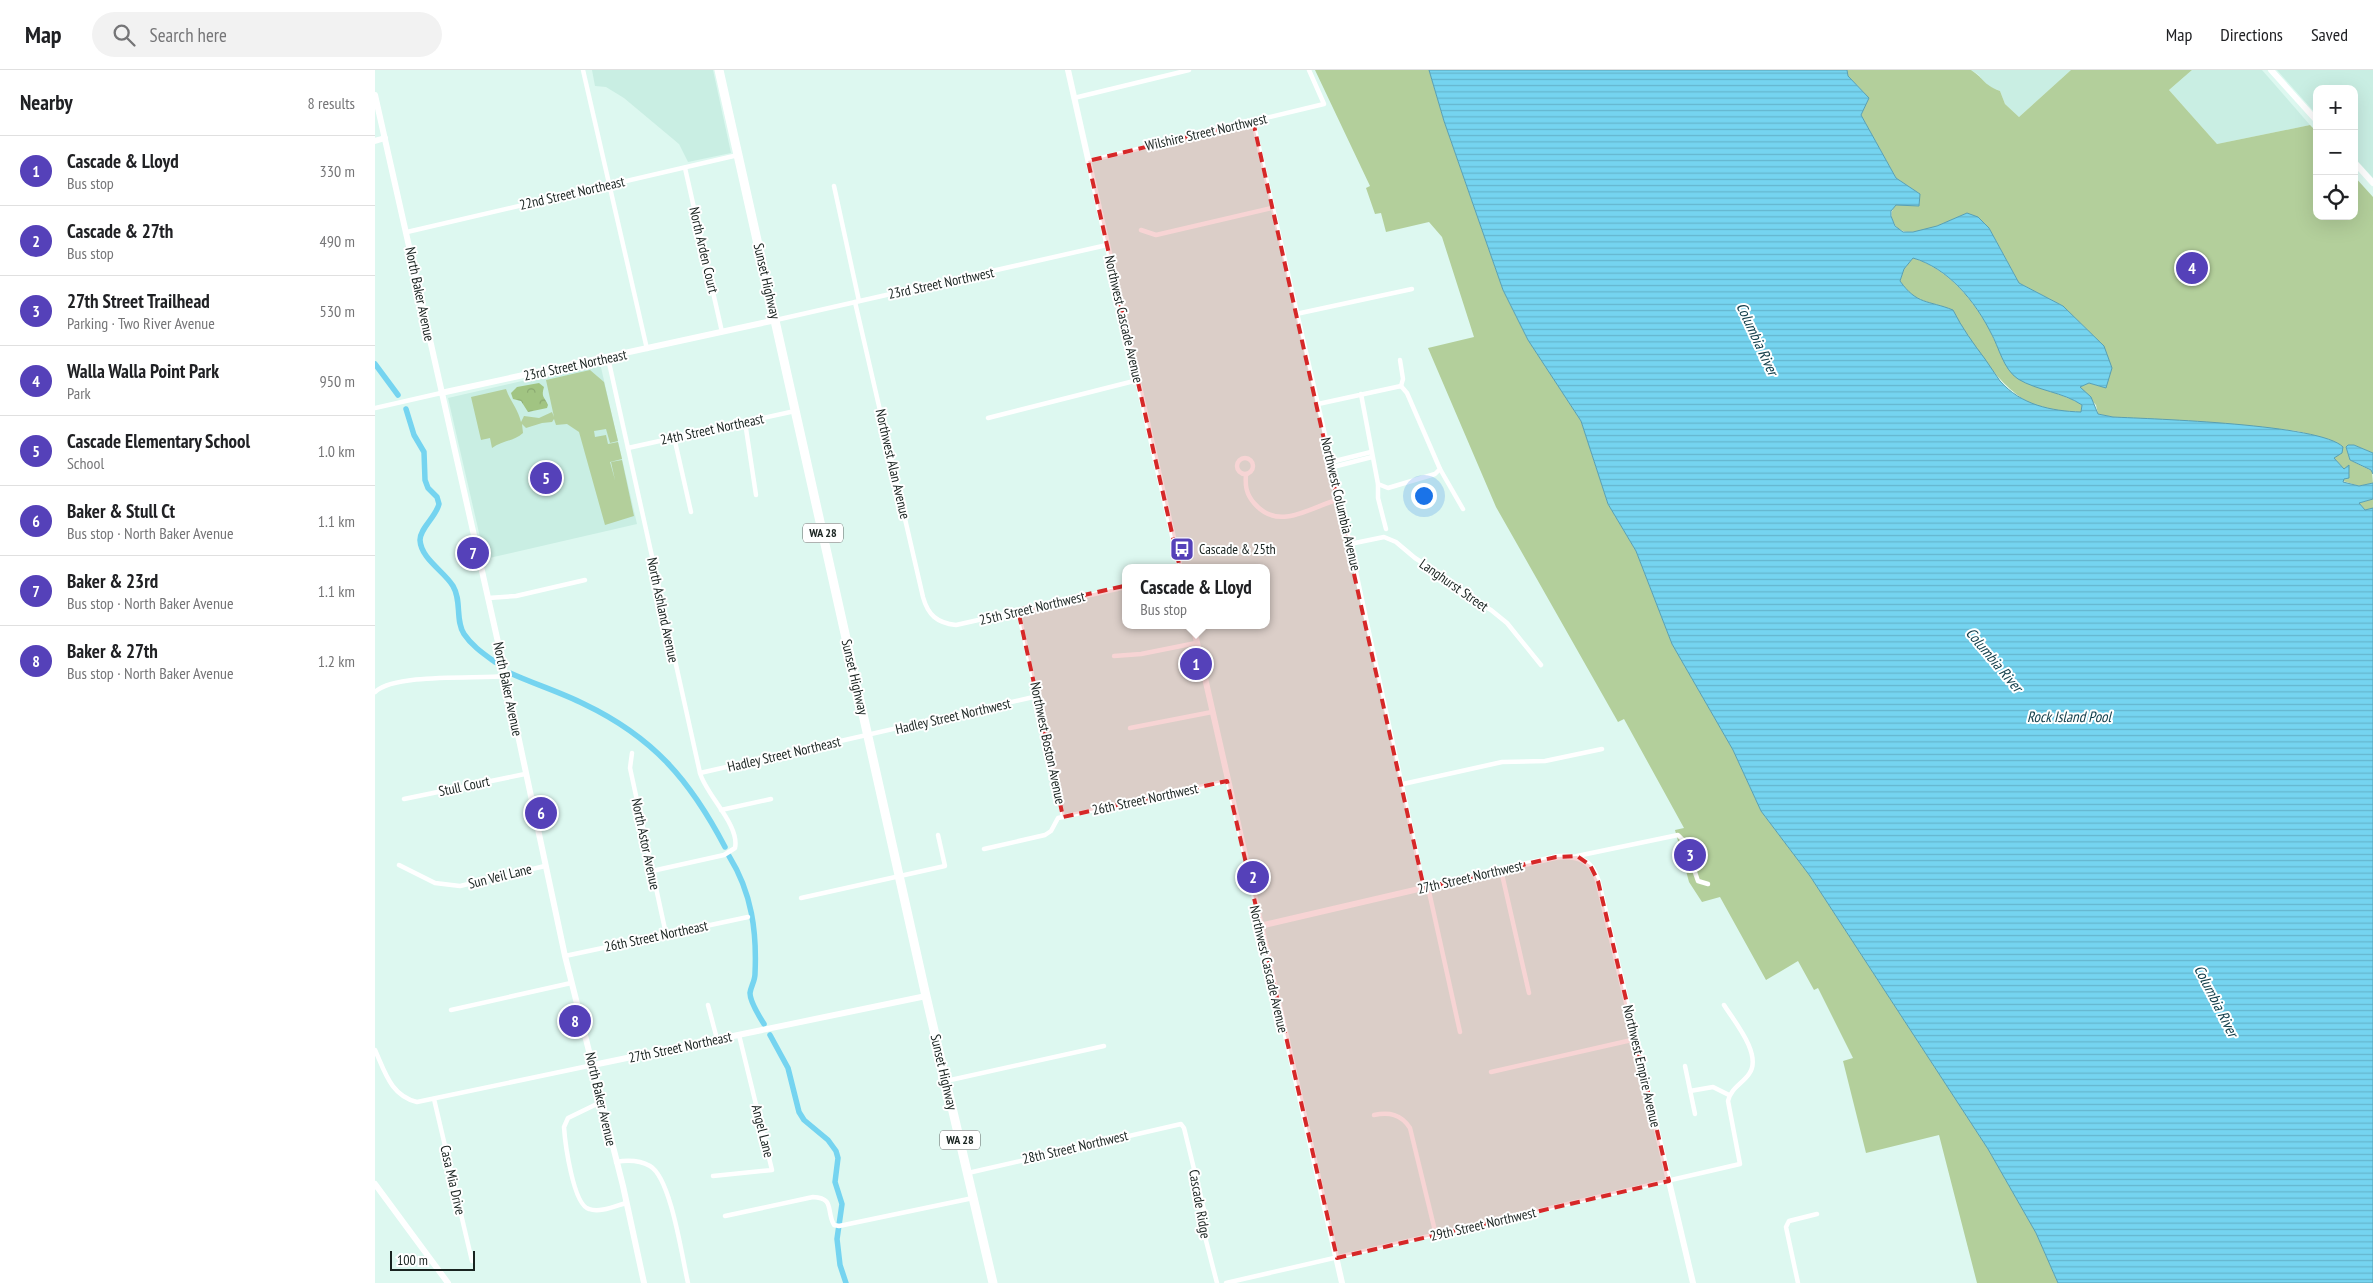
<!DOCTYPE html>
<html lang="en">
<head>
<meta charset="utf-8">
<style>
  :root { --surface:#fff; --page:#f2f2f2; --text:#202124; --muted:#757577; --line:#e0e0e0; --accent:#5541b9 }
  body { margin:0; font-family:"PT Sans Narrow",sans-serif; background:var(--page); color:var(--text) }
  .controls { position:absolute; right:15px; top:15px; display:grid; overflow:hidden; border-radius:10px; box-shadow:0 5px 20px #0002 }
  .controls button { width:45px; height:45px; display:grid; place-items:center; padding:0; border:0; border-bottom:1px solid var(--line); background:var(--surface); color:var(--text); font:25px sans-serif }
  .scale { position:absolute; left:15px; bottom:12px; width:85px; box-sizing:border-box; padding-left:5px; border:2px solid #192320; border-top:0; font-size:14px; line-height:18px; white-space:nowrap; color:#192320; -webkit-text-stroke:4px #fff; paint-order:stroke }
  .you { position:absolute; left:1048px; top:425px; width:18px; height:18px; margin:-12px; border:4px solid #fff; border-radius:50%; background:#1a73e8; box-shadow:0 0 0 8px #1a73e833 }
  .badge { display:grid; place-items:center; width:32px; height:32px; border-radius:50%; background:var(--accent); color:#fff; font-size:16px; font-weight:700 }
  .pin { position:absolute; translate:-50% -50%; border:2px solid #fff; box-shadow:0 1px 5px #0006 }
  .popup { position:absolute; left:747px; top:494px; width:148px; height:65px; box-sizing:border-box; display:grid; place-content:center; border-radius:10px; background:var(--surface); filter:drop-shadow(0 1px 4px #0005); font-size:16px; white-space:nowrap; color:var(--muted) }
  .popup b { font-size:19px; color:var(--text) }
  .popup::after { content:''; position:absolute; left:50%; top:100%; margin-left:-10px; border:10px solid transparent; border-top-color:var(--surface) }
  .list { margin:0; padding:0; list-style:none }
  h2 { display:flex; justify-content:space-between; align-items:center; height:65px; margin:0; padding:0 20px; font-size:21px }
  h2 small { font-size:16px; font-weight:400; color:var(--muted) }
  .list li { display:grid; grid-template-columns:32px 1fr auto; gap:15px; align-items:center; box-sizing:border-box; height:70px; padding:0 20px; border-top:1px solid var(--line) }
  .list b { display:block; font-size:19px; white-space:nowrap }
  .list p { margin:0; font-size:16px; white-space:nowrap; color:var(--muted) }
  .list em { font-size:16px; font-style:normal; color:var(--muted) }
  .icon { flex:none; width:28px; height:28px; fill:none; stroke:currentColor; stroke-width:2; stroke-linecap:round; stroke-linejoin:round }
  .map { position:relative; flex:none; width:1998px; height:1213px; overflow:hidden }
  header { display:flex; align-items:center; gap:30px; box-sizing:border-box; height:70px; padding:0 25px; background:var(--surface); border-bottom:1px solid var(--line) }
  header strong { font-size:24px }
  nav { display:flex; gap:28px; margin-inline-start:auto; font-size:18px }
  .search { width:350px; height:45px; background:var(--page); display:flex; align-items:center; gap:12px; box-sizing:border-box; padding:0 18px; border-radius:28px; color:var(--muted); font-size:19px }
  main { display:flex }
  aside { flex:1; background:var(--surface) }
  .map>svg:first-child { display:block }
  .built { fill:#c9eee3 }
  .forest { fill:url(#forest-crowns) }
  .park { fill:#b3cf9b }
  .water { fill:url(#water-rules); stroke:#599fb2; fill-rule:evenodd }
  .lines { fill:none; stroke-linecap:round; stroke-linejoin:round }
  .canal { stroke:#75d4f0; stroke-width:5.5 }
  .street { stroke:#fff; stroke-width:4.5 }
  .secondary { stroke:#fff; stroke-width:6 }
  .highway { stroke:#fff; stroke-width:9 }
  .marked { fill:#d62828; fill-opacity:0.2; stroke:#d62828; stroke-width:4; stroke-dasharray:10 6; stroke-linejoin:round }
  .labels { text-anchor:middle; stroke-width:4; stroke-linejoin:round; paint-order:stroke }
  .shield { fill:#fff; stroke:#5e6563; stroke-width:1 }
  .shield-label { font-size:12px; font-weight:bold; fill:#192320 }
  .street-label { font-size:14px; fill:#192320; stroke:#fff }
  .poi-label { font-size:14px; fill:#192320; stroke:#fff; text-anchor:start }
  .water-label { font-size:15px; font-style:italic; fill:#15404c; stroke:#fff }
</style>
</head>
<body>
<header>
<strong>Map</strong>
<div class="search"><svg class="icon" aria-label="search" viewBox="0 0 24 24"><circle cx="10" cy="10" r="6"/><path d="M15 15l6 6"/></svg>Search here</div>
<nav><a>Map</a><a>Directions</a><a>Saved</a></nav>
</header>
<main>
<aside>
<h2>Nearby<small>8 results</small></h2>
<ul class="list">
<li><span class="badge">1</span><div><b>Cascade &amp; Lloyd</b><p>Bus stop</p></div><em>330 m</em></li>
<li><span class="badge">2</span><div><b>Cascade &amp; 27th</b><p>Bus stop</p></div><em>490 m</em></li>
<li><span class="badge">3</span><div><b>27th Street Trailhead</b><p>Parking · Two River Avenue</p></div><em>530 m</em></li>
<li><span class="badge">4</span><div><b>Walla Walla Point Park</b><p>Park</p></div><em>950 m</em></li>
<li><span class="badge">5</span><div><b>Cascade Elementary School</b><p>School</p></div><em>1.0 km</em></li>
<li><span class="badge">6</span><div><b>Baker &amp; Stull Ct</b><p>Bus stop · North Baker Avenue</p></div><em>1.1 km</em></li>
<li><span class="badge">7</span><div><b>Baker &amp; 23rd</b><p>Bus stop · North Baker Avenue</p></div><em>1.1 km</em></li>
<li><span class="badge">8</span><div><b>Baker &amp; 27th</b><p>Bus stop · North Baker Avenue</p></div><em>1.2 km</em></li>
</ul>
</aside>
<div class="map">
<svg width="1998" height="1213" viewBox="0 0 1998 1213">
  <defs>
    <pattern id="forest-crowns" width="20" height="18" patternUnits="userSpaceOnUse" patternTransform="scale(1.25)"><rect width="20" height="18" fill="#a1c482"/><path d="M2 6a3 3 0 1 1 6 0M12 15a3 3 0 1 1 6 0" fill="none" stroke="#8aa870"/></pattern>
    <pattern id="water-rules" width="6" height="5" patternUnits="userSpaceOnUse" patternTransform="scale(1.25)"><rect width="6" height="5" fill="#75d4f0"/><path d="M0 2.5h6" fill="none" stroke="#65b6ce"/></pattern>
  </defs>
  <rect width="100%" height="100%" fill="#ddf8f0"/>
  <g class="built">
    <path d="M217 0H338L356 83 313 92 304 74 249 28 231 17 220 16Z"/>
    <path d="M1596 0H1696L1644 47 1630 34 1625 21 1610 15 1604 5Z"/>
    <path d="M1817 0H1887L1935 55 1842 74 1794 20Z"/>
    <path d="M1902 0H1998V108L1979 87V19H1942V45Z"/>
    <path d="M225 293 262 454 110 489 73 328Z"/>
  </g>
  <path class="forest" d="M164 313 169 317C166 327 169 326 173 335L172 338 153 342 146 331 138 329 136 323 142 317Z"/>
  <g class="park">
    <path d="M940 0H1054L1069 51 1128 220 1153 270 1206 351 1233 434 1261 481 1297 574 1358 680 1386 741 1435 806 1613 1079 1661 1163 1683 1213H1602L1564 1065 1491 1083 1468 991 1478 988 1443 918 1439 920 1423 891 1391 910 1345 827 1327 832 1314 812 1300 760 1309 758 1249 649 1243 652 1121 437 1053 278 1099 267 1067 167 1054 152 1011 162 1006 143 1000 144 991 118 995 116Z"/>
    <path d="M1472 0H1596C1610 9 1607 14 1625 21L1630 34 1644 47 1696 0H1817L1794 20 1842 74 1935 55 1942 62V146H1979V106L1998 127V383L1979 375 1971 377 1975 390 1997 401 1998 413 1984 416 1968 411 1969 399 1959 388 1961 386 1955 370 1922 361 1872 356 1738 347 1723 344 1721 335 1704 317 1714 313 1731 318 1729 276 1688 236 1644 213 1614 158 1592 143C1577 150 1528 175 1519 153 1515 145 1516 141 1521 134L1544 136 1545 124 1521 108 1486 45 1494 28 1473 6Z"/>
    <path d="M1538 188C1572 198 1600 231 1616 263 1624 278 1628 294 1640 306 1650 316 1691 324 1707 335L1706 342C1690 341 1675 341 1660 335 1627 323 1595 271 1578 241 1553 230 1542 235 1525 211L1529 199Z"/>
    <path d="M215 300 229 312 243 371 235 373 231 359 219 361 220 367 231 365 233 374 243 372 247 389 235 392 240 410 236 392 247 390 259 446 230 455 204 362 192 354 181 355 179 349 177 352 167 353 151 358 147 354 148 363C139 371 127 371 117 378L115 368 106 370 96 327 131 319C135 331 143 339 146 352L149 346 164 348 177 342 179 347 171 310Z"/>
    <path d="M1998 429V438L1990 440 1984 433Z"/>
  </g>
  <g class="water">
    <path d="M1054 0H1472L1473 6 1494 28 1486 45 1521 108 1545 124 1544 136 1521 135 1516 141V146L1520 156 1528 162H1538L1562 156 1592 143 1603 147 1614 158 1644 213 1688 236 1729 276 1737 298 1731 318 1714 313 1705 317 1716 327 1723 344 1738 347C1778 349 1946 354 1968 377L1967 383 1959 388 1969 399 1974 395V408L1969 409 1968 412 1984 416 1998 413V429L1984 433 1990 440 1998 438V1213H1683L1661 1163 1613 1079 1435 806 1386 741 1358 680 1297 574 1261 481 1233 434 1206 351 1153 270 1128 220 1069 51ZM1538 188C1573 198 1600 231 1616 263 1624 277 1628 299 1643 309 1663 321 1688 322 1707 335L1706 342C1676 341 1646 335 1625 311 1620 304 1615 296 1610 289 1598 273 1587 258 1578 240 1553 230 1542 235 1525 211L1529 199Z"/>
    <path d="M1973 375H1979L1998 383V404L1996 400 1975 390 1971 377Z"/>
  </g>
  <g class="lines">
    <g class="canal">
      <path d="M0 294 23 325"/>
      <path d="M31 339 39 365 49 382 50 410 53 418 62 427 64 434C61 447 45 458 45 470 46 489 69 501 78 516 87 531 80 550 89 564 97 576 109 584 120 592"/>
      <path d="M135 603C159 614 185 622 209 634 278 667 315 710 350 777"/>
      <path d="M354 786C377 823 382 862 380 904 380 911 376 916 375 923 375 932 384 946 389 954"/>
      <path d="M395 965 413 998 424 1042 429 1050 453 1070 461 1081 463 1088 460 1112 467 1134 462 1169 465 1195 471 1213"/>
    </g>
    <g class="street">
      <path d="M208 0 272 279"/>
      <path d="M699 28 814 0"/>
      <path d="M878 51 975 474 1049 818"/>
      <path d="M713 91 949 34 934 0"/>
      <path d="M310 98 347 262"/>
      <path d="M459 116 484 231"/>
      <path d="M766 160 781 165 897 138"/>
      <path d="M32 162 363 85"/>
      <path d="M480 232 548 527C553 545 562 553 581 555L751 517"/>
      <path d="M921 244 1037 219"/>
      <path d="M401 250 732 175"/>
      <path d="M233 288 325 703C331 725 365 755 360 778L349 785 277 801"/>
      <path d="M1025 290 1028 309 1026 316"/>
      <path d="M943 334 1026 316 1032 323 1065 399 1060 404 1013 418 1003 414 986 324"/>
      <path d="M0 338 66 323"/>
      <path d="M613 348 763 310"/>
      <path d="M370 352 381 425"/>
      <path d="M299 367 316 442"/>
      <path d="M253 378 420 341"/>
      <circle cx="870" cy="396" r="8"/>
      <path d="M956 392 996 382"/>
      <path d="M958 397 997 387"/>
      <path d="M1065 399 1088 439"/>
      <path d="M871 404C870 415 871 424 879 433 904 463 936 436 965 429"/>
      <path d="M1003 414V428L1011 459"/>
      <path d="M975 474 1009 467 1021 472 1040 488 1074 510 1092 527 1116 540 1132 553 1166 595"/>
      <path d="M113 528 141 526 210 510"/>
      <path d="M643 540 688 747"/>
      <path d="M739 586 766 584 821 573"/>
      <path d="M0 622C20 603 102 609 131 606"/>
      <path d="M755 658 837 642"/>
      <path d="M257 683 255 698 291 864"/>
      <path d="M325 703 663 626"/>
      <path d="M1028 714 1127 692 1170 691 1227 679"/>
      <path d="M29 729 150 704"/>
      <path d="M346 740 396 729"/>
      <path d="M609 779 670 765 676 761 683 748 852 711"/>
      <path d="M1202 786 1303 765 1309 771 1323 811 1333 814"/>
      <path d="M24 795 60 813 85 816 170 796"/>
      <path d="M1126 800 1154 923"/>
      <path d="M1053 817 1085 962"/>
      <path d="M426 828 570 796 563 765"/>
      <path d="M190 886 373 847"/>
      <path d="M333 935 342 969"/>
      <path d="M76 940 196 913"/>
      <path d="M0 980C10 1002 16 1026 42 1032L218 995"/>
      <path d="M1310 996 1320 1044"/>
      <path d="M1116 1002 1261 969"/>
      <path d="M571 1011 729 976"/>
      <path d="M1315 1021 1338 1017 1354 1025"/>
      <path d="M59 1029 97 1191"/>
      <path d="M226 1032 193 1048 189 1057C190 1072 198 1135 214 1139 225 1143 240 1136 251 1133"/>
      <path d="M999 1045C1014 1042 1026 1044 1035 1058L1061 1165"/>
      <path d="M241 1092C252 1090 264 1090 275 1096 296 1108 307 1187 313 1213"/>
      <path d="M593 1103 806 1054 809 1058 829 1140 828 1159 842 1213"/>
      <path d="M338 1106 397 1100 364 965"/>
      <path d="M350 1146 438 1127C460 1128 451 1141 459 1155L464 1156 598 1128"/>
      <path d="M851 1213 1365 1094 1353 1031C1356 1018 1367 1014 1374 1004 1388 985 1359 951 1349 935"/>
      <path d="M1423 1213 1411 1157 1414 1151 1442 1144"/>
    </g>
    <g class="secondary">
      <path d="M693 0 805 498"/>
      <path d="M1896 0 1942 51"/>
      <path d="M0 25 127 590 190 886 248 1116 269 1213"/>
      <path d="M0 71 10 68"/>
      <path d="M1979 92 1998 113"/>
      <path d="M66 323 401 250"/>
      <path d="M818 555 967 1213"/>
      <path d="M885 856 1181 787C1203 785 1216 789 1223 811L1318 1213"/>
      <path d="M218 995 551 926"/>
      <path d="M0 1114 73 1213"/>
    </g>
    <path class="highway" d="M344 0 551 926 618 1213"/>
  </g>
  <path class="marked" d="M878 51 1049 818 1181 787 1202 786 1215 795 1223 811 1294 1111 962 1188 852 711 688 747 643 540 806 503 713 91Z"/>
  <defs>
    <g id="bus-square" transform="scale(1.25)"><rect x="-9" y="-9" width="18" height="18" rx="4" fill="#5541b9" stroke="#fff"/><path d="M-5-6H5V4H4V6H2V4H-2V6H-4V4H-5ZM-3.5-4V0h7V-4ZM-3.5 1.2v1.5H-2V1.2ZM2 1.2v1.5H3.5V1.2Z" fill="#fff"/></g>
  </defs>
  <g fill-rule="evenodd">
    <use href="#bus-square" x="807" y="479"/>
  </g>
  <g class="labels">
    <g class="shield">
      <rect x="428" y="453.5" width="40" height="19" rx="4"/>
      <rect x="565" y="1060.5" width="40" height="19" rx="4"/>
    </g>
    <g class="shield-label">
      <text x="448" y="467">WA 28</text>
      <text x="585" y="1074">WA 28</text>
    </g>
    <g class="street-label">
      <text transform="translate(831 62) rotate(-13)" y="5">Wilshire Street Northwest</text>
      <text transform="translate(197 123) rotate(-13)" y="5">22nd Street Northeast</text>
      <text transform="translate(329 180) rotate(77)" y="5">North Arden Court</text>
      <text transform="translate(392 211) rotate(77)" y="5">Sunset Highway</text>
      <text transform="translate(566 213) rotate(-12)" y="5">23rd Street Northwest</text>
      <text transform="translate(45 224) rotate(78)" y="5">North Baker Avenue</text>
      <text transform="translate(749 249) rotate(77)" y="5">Northwest Cascade Avenue</text>
      <text transform="translate(200 295) rotate(-12)" y="5">23rd Street Northeast</text>
      <text transform="translate(337 359) rotate(-12)" y="5">24th Street Northeast</text>
      <text transform="translate(518 394) rotate(77)" y="5">Northwest Alan Avenue</text>
      <text transform="translate(966 434) rotate(77)" y="5">Northwest Columbia Avenue</text>
      <text transform="translate(1079 515) rotate(35)" y="5">Langhurst Street</text>
      <text transform="translate(657 538) rotate(-13)" y="5">25th Street Northwest</text>
      <text transform="translate(288 540) rotate(78)" y="5">North Ashland Avenue</text>
      <text transform="translate(480 607) rotate(77)" y="5">Sunset Highway</text>
      <text transform="translate(133 619) rotate(78)" y="5">North Baker Avenue</text>
      <text transform="translate(578 646) rotate(-13)" y="5">Hadley Street Northwest</text>
      <text transform="translate(673 673) rotate(78)" y="5">Northwest Boston Avenue</text>
      <text transform="translate(409 684) rotate(-13)" y="5">Hadley Street Northeast</text>
      <text transform="translate(89 716) rotate(-12)" y="5">Stull Court</text>
      <text transform="translate(770 729) rotate(-12)" y="5">26th Street Northwest</text>
      <text transform="translate(271 774) rotate(78)" y="5">North Astor Avenue</text>
      <text transform="translate(125 806) rotate(-14)" y="5">Sun Veil Lane</text>
      <text transform="translate(1095 807) rotate(-13)" y="5">27th Street Northwest</text>
      <text transform="translate(281 866) rotate(-12)" y="5">26th Street Northeast</text>
      <text transform="translate(894 899) rotate(77)" y="5">Northwest Cascade Avenue</text>
      <text transform="translate(305 977) rotate(-12)" y="5">27th Street Northeast</text>
      <text transform="translate(1267 996) rotate(77)" y="5">Northwest Empire Avenue</text>
      <text transform="translate(569 1002) rotate(77)" y="5">Sunset Highway</text>
      <text transform="translate(226 1029) rotate(77)" y="5">North Baker Avenue</text>
      <text transform="translate(388 1061) rotate(76)" y="5">Angel Lane</text>
      <text transform="translate(700 1077) rotate(-13)" y="5">28th Street Northwest</text>
      <text transform="translate(78 1110) rotate(77)" y="5">Casa Mia Drive</text>
      <text transform="translate(825 1134) rotate(80)" y="5">Cascade Ridge</text>
      <text transform="translate(1108 1154) rotate(-13)" y="5">29th Street Northwest</text>
    </g>
    <g class="poi-label">
      <text x="824" y="484">Cascade &amp; 25th</text>
    </g>
    <g class="water-label">
      <text transform="translate(1382 269) rotate(65)" y="5">Columbia River</text>
      <text transform="translate(1619 590) rotate(50)" y="5">Columbia River</text>
      <text x="1694" y="652">Rock Island Pool</text>
      <text transform="translate(1841 931) rotate(63)" y="5">Columbia River</text>
    </g>
  </g>
</svg>
<div class="controls">
<button>+</button>
<button>−</button>
<button><svg class="icon" aria-label="locate" viewBox="0 0 24 24"><circle cx="12" cy="12" r="6"/><path d="M12 2v4M12 18v4M2 12h4M18 12h4"/></svg></button>
</div>
<div class="scale">100 m</div>
<div class="you"></div>
<div class="pin badge" style="left:821px;top:594px">1</div>
<div class="popup"><b>Cascade &amp; Lloyd</b>Bus stop</div>
<div class="pin badge" style="left:878px;top:807px">2</div>
<div class="pin badge" style="left:1315px;top:785px">3</div>
<div class="pin badge" style="left:1817px;top:198px">4</div>
<div class="pin badge" style="left:171px;top:408px">5</div>
<div class="pin badge" style="left:166px;top:743px">6</div>
<div class="pin badge" style="left:98px;top:483px">7</div>
<div class="pin badge" style="left:200px;top:951px">8</div>
</div>
</main>
</body>
</html>
